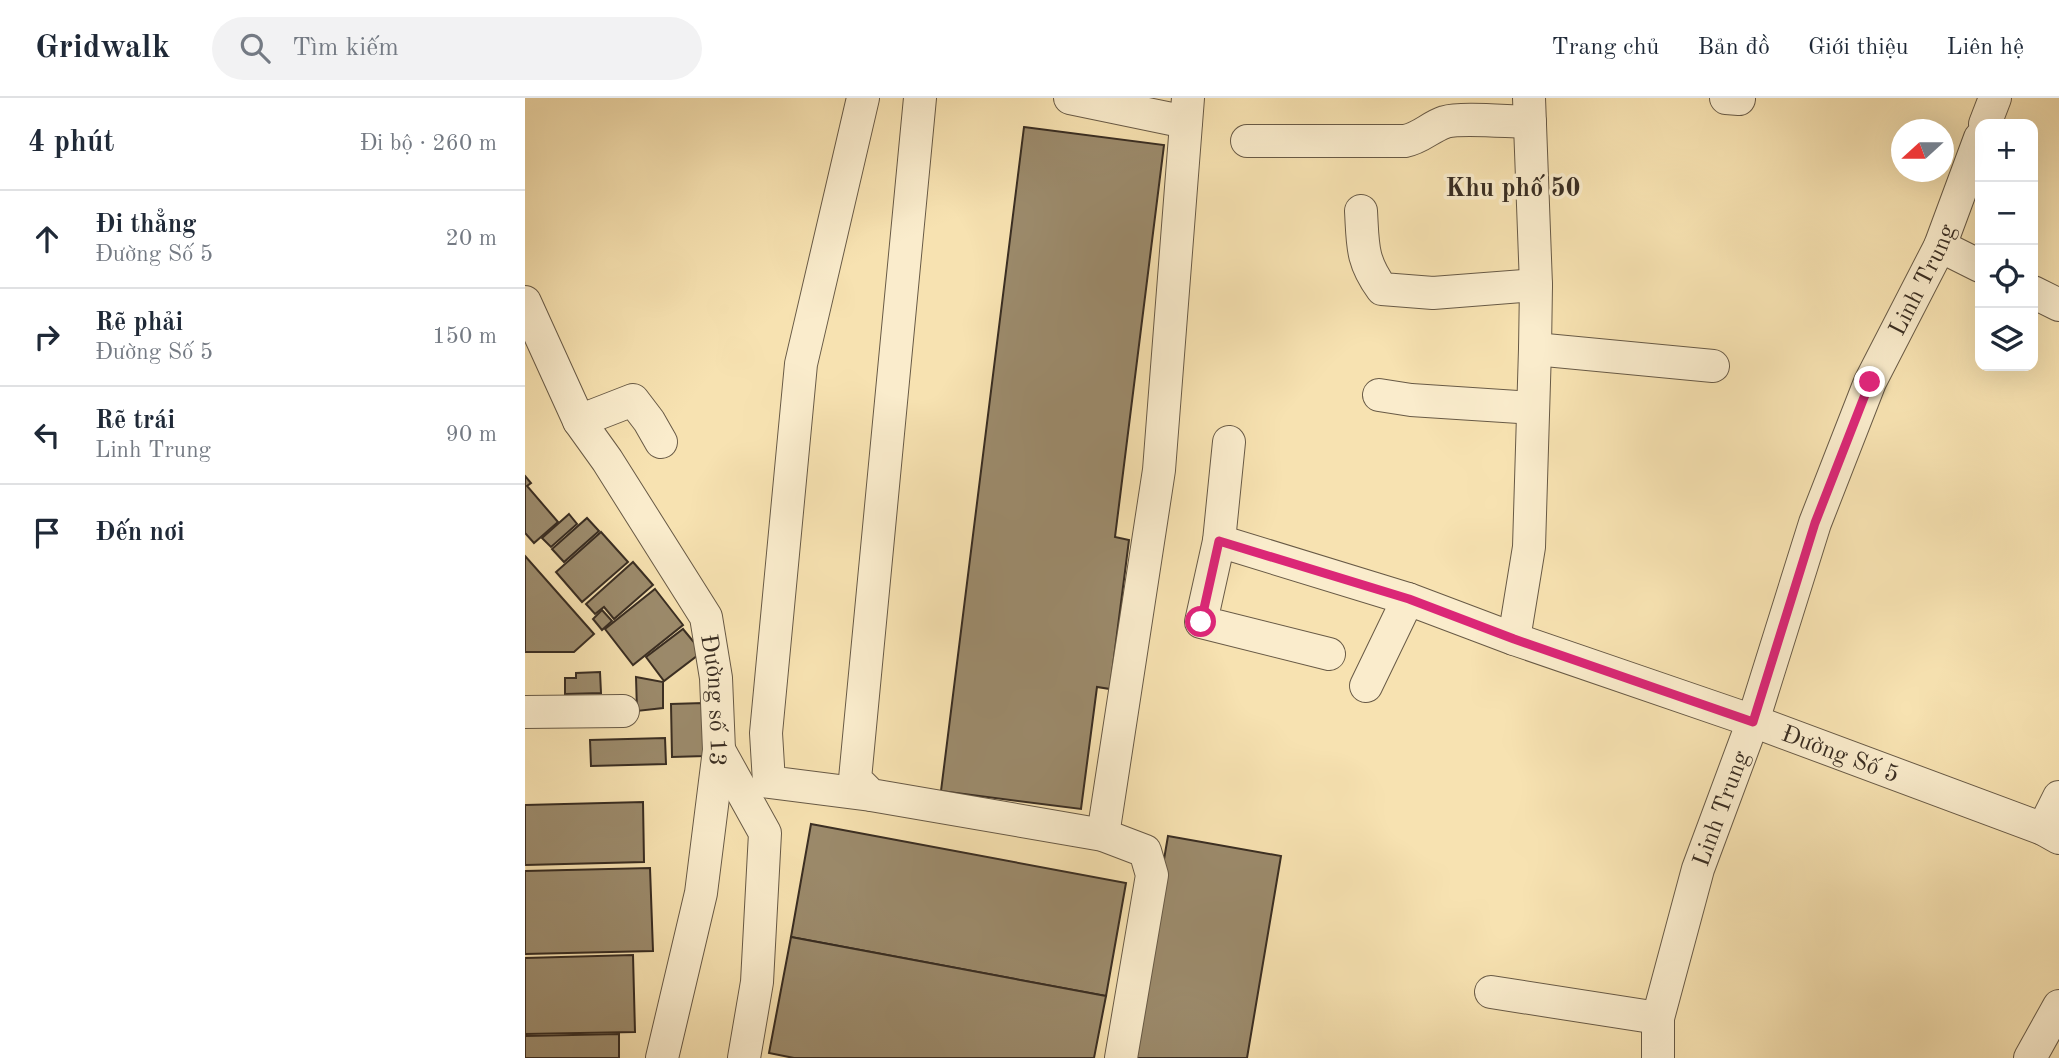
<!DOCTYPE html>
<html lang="vi">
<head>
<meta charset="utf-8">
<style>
  :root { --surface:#fff; --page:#f2f2f3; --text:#1f2937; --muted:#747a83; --line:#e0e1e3 }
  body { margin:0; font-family:"Old Standard TT",serif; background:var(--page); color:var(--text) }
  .controls { position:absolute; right:21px; top:21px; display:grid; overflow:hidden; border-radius:14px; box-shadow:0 7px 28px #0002 }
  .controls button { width:63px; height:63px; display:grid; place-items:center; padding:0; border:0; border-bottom:2px solid var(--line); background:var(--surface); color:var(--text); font:35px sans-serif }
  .compass { position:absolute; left:1366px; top:21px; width:63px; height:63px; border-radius:50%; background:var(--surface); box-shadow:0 7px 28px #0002; rotate:249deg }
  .stop { position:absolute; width:21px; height:21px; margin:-16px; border:5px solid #db2777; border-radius:50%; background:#fff }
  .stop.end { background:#db2777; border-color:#fff; box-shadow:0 2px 7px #0008 }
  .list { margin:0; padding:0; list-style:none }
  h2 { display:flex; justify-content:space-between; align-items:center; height:91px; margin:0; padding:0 28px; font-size:30px }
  h2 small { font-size:23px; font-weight:400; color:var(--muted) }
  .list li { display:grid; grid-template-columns:46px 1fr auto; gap:21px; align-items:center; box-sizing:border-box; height:98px; padding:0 28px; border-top:2px solid var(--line) }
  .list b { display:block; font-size:26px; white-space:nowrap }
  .list p { margin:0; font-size:23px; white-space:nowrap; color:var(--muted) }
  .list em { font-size:23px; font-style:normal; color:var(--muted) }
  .icon { flex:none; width:38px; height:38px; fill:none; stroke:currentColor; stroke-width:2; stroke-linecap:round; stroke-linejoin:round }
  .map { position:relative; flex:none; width:1534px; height:960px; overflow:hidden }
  header { display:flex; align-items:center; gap:42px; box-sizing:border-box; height:98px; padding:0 35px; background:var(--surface); border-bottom:2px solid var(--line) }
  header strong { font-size:33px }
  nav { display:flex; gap:38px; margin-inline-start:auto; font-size:24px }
  .search { width:490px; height:63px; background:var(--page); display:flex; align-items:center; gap:18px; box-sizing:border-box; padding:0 24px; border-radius:38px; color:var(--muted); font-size:26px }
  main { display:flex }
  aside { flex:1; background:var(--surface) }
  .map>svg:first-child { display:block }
  .building { fill:#9c8b6c; stroke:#392d22; stroke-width:2 }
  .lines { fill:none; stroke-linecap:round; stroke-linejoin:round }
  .minor-casing { stroke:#685a46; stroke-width:34 }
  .minor { stroke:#faeccc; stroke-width:32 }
  .route { stroke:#db2777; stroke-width:9 }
  .labels { text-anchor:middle; stroke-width:7; stroke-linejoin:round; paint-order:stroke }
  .street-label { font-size:24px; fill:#392d22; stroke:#faeccc }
  .neighbourhood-label { font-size:26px; font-weight:bold; fill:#392d22; stroke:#faeccc }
</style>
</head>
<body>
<header>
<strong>Gridwalk</strong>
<div class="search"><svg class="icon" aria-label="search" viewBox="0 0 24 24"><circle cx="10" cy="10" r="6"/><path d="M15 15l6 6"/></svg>Tìm kiếm</div>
<nav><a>Trang chủ</a><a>Bản đồ</a><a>Giới thiệu</a><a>Liên hệ</a></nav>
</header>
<main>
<aside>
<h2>4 phút<small>Đi bộ · 260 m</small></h2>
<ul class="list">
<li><svg class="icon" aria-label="ahead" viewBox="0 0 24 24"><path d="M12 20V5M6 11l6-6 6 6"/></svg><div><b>Đi thẳng</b><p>Đường Số 5</p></div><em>20 m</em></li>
<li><svg class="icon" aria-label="right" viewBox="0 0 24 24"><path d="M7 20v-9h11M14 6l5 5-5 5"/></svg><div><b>Rẽ phải</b><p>Đường Số 5</p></div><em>150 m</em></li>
<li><svg class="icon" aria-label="left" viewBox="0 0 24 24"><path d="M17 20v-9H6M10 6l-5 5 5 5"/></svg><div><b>Rẽ trái</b><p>Linh Trung</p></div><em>90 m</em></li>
<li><svg class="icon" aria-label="arrive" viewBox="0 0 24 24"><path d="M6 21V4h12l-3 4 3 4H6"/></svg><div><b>Đến nơi</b></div></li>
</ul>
</aside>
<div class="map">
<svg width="1534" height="960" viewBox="0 0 1534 960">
  <rect width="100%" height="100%" fill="#f7e2b1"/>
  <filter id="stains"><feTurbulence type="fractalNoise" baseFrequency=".00286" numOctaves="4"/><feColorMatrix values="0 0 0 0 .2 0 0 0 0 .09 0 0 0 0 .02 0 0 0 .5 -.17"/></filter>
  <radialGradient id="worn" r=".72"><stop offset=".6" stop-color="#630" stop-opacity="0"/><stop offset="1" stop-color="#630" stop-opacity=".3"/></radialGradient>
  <g class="building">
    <path d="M499 29 639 47 590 439 604 442 585 591 572 589 556 711 416 693Z"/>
    <path d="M0 378 6 385 2 388 33 424 9 445 0 435Z"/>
    <path d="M44 416 52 426 26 449 17 440Z"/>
    <path d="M62 420 74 433 39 464 27 451Z"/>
    <path d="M76 434 103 464 57 504 31 474Z"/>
    <path d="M0 458 69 536 49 554H0Z"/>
    <path d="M108 464 128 487 89 521 79 509 70 516 61 506Z"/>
    <path d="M130 491 158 527 108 567 80 531Z"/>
    <path d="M77 512 87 523 77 532 68 521Z"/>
    <path d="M158 531 177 554 139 583 121 559Z"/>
    <path d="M75 574 76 595 40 596V580H51V575Z"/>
    <path d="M111 579 138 584V610L112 613Z"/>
    <path d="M178 605 180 658 147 659 146 606Z"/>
    <path d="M140 640 141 666 66 668 65 642Z"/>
    <path d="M118 704 119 764 0 767V707Z"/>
    <path d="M286 726 601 785 581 898 266 839Z"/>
    <path d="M643 738 756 758 722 960H605Z"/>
    <path d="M125 770 128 853 0 856V773Z"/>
    <path d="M266 839 581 898 569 960H269L244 955Z"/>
    <path d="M108 857 110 934 0 936V860Z"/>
    <path d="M94 936V960H0V938Z"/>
  </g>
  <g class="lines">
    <g class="minor-casing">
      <g id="minor">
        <path d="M338 0 276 266 241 635 244 684 346 697"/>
        <path d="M395 0 330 681 346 697 578 737 620 753 627 777 596 960"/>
        <path d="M545 0 661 24"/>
        <path d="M1201 0 1214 1"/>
        <path d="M1460 26 1470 0"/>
        <path d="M722 43H880C896 40 905 29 920 24 937 19 985 24 1005 24"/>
        <path d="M836 113C838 147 836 162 857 191L908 195 1011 187"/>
        <path d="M1415 148 1455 168"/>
        <path d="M1508 194 1534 207"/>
        <path id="s1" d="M0 204 54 323 82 362 181 519 191 580 194 652 176 795 137 960"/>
        <path d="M1010 251 1188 268"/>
        <path d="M854 297 886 302 1008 310"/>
        <path d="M54 323 108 302 124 323 136 344"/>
        <path d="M694 443 704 344"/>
        <path d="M989 541 1004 449 1010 251 1011 187 1004 0"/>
        <path id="s2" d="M804 556 676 524 694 443 883 501 989 541 1228 623 1518 731 1534 740"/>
        <path d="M841 588 883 501"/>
        <path d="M0 614 98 613"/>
        <path d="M194 652 240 735 232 884 219 960"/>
        <path d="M1518 731 1534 699"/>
        <path d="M578 737 634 372 663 0"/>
        <path d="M966 894 1133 920"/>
        <path id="s3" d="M1133 960V920L1173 771 1228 623 1290 425 1345 284 1415 148 1455 40"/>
        <path d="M1505 960 1534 908"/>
      </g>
    </g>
    <use href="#minor" class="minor"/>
  </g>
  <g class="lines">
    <path class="route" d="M676 524 694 443 884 501 989 541 1228 624 1290 425 1345 284"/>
  </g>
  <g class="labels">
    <g class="street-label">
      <text dy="8" stroke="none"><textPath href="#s3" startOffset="826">Linh Trung</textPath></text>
      <text dy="8" stroke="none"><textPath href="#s1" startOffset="448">Đường số 13</textPath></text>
      <text dy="8" stroke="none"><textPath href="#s2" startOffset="872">Đường Số 5</textPath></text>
      <text dy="8" stroke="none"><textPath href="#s3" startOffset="259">Linh Trung</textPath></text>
    </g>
    <g class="neighbourhood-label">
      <text x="988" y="98">Khu phố 50</text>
    </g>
  </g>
  <rect width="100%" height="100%" filter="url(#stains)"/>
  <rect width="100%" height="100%" fill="url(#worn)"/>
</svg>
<div class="controls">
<button>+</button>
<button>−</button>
<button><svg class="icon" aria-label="locate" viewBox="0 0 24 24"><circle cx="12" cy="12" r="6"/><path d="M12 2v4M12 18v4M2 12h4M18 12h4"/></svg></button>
<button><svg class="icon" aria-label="layers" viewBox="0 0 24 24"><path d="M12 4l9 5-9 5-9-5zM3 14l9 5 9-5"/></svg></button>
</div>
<svg class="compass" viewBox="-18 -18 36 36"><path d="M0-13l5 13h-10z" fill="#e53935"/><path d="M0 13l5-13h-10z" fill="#747a83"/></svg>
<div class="stop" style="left:676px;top:524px"></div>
<div class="stop end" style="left:1345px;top:284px"></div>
</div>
</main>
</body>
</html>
